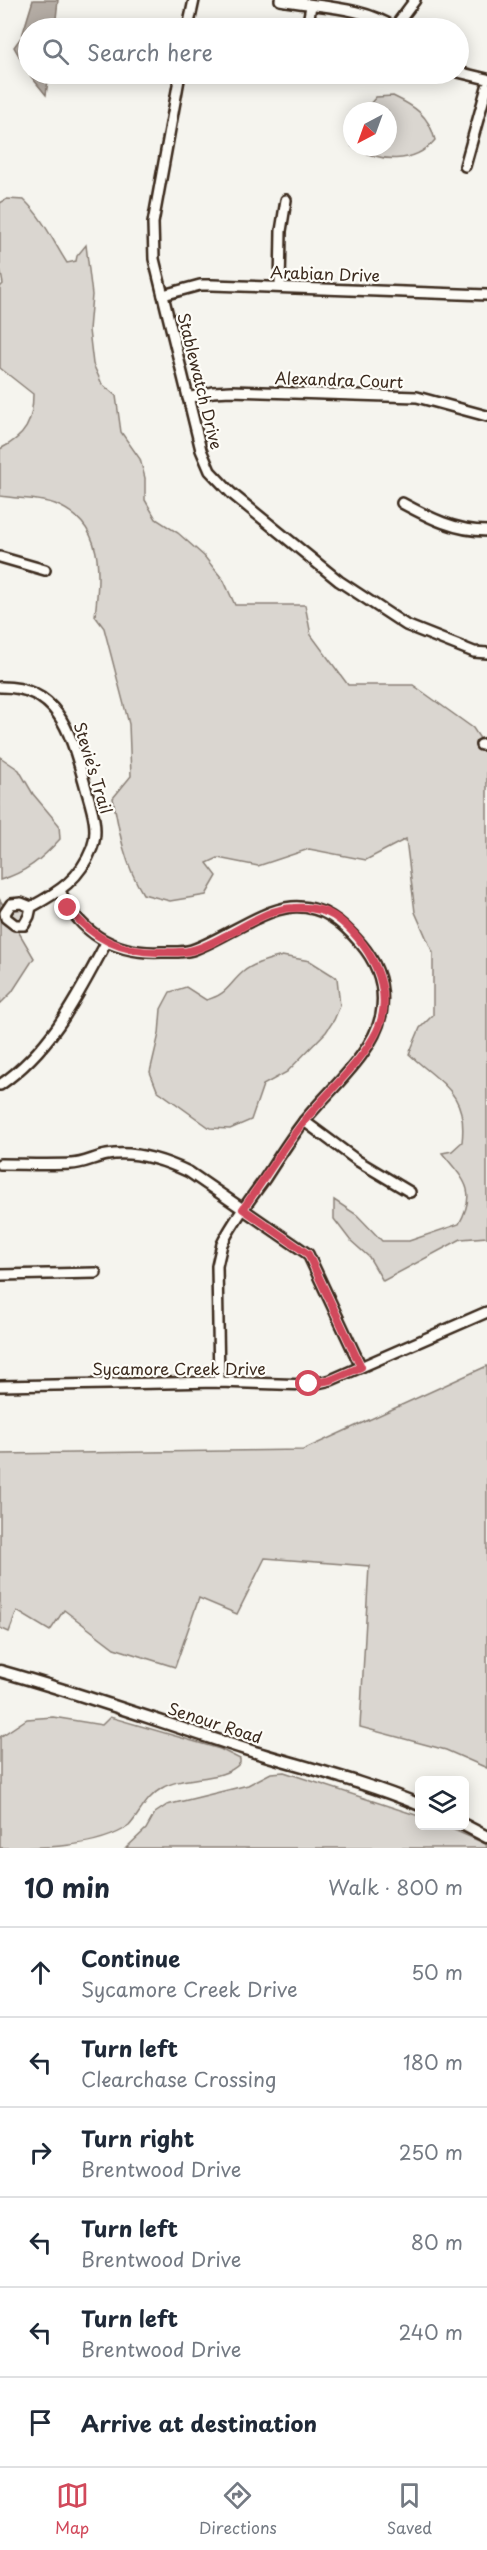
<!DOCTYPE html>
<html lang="en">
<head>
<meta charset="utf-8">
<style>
  :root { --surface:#fff; --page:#f2f2f3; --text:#1f2937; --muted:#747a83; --line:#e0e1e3; --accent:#d1495b }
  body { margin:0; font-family:"Playpen Sans",sans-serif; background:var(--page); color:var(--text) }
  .controls { position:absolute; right:18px; bottom:18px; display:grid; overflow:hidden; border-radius:9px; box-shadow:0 3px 15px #0003 }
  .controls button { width:54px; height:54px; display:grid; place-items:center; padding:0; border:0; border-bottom:2px solid var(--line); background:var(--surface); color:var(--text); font:30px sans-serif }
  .compass { position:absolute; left:343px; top:102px; width:54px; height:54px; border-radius:50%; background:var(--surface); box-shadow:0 3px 15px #0003; rotate:221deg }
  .stop { position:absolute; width:18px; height:18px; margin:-14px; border:4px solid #d1495b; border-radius:50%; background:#fff }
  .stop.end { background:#d1495b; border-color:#fff; box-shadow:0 2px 6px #0008 }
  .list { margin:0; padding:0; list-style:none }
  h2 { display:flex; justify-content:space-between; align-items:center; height:78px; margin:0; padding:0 24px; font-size:26px }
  h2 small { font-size:20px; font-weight:400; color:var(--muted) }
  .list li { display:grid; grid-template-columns:39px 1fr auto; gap:18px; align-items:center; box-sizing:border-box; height:90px; padding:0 24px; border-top:2px solid var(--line) }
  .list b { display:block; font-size:22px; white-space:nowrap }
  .list p { margin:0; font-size:20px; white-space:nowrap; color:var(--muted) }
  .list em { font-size:20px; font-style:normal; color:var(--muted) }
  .icon { flex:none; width:33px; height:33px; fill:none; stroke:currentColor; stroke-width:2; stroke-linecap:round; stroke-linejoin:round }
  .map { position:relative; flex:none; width:487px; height:1848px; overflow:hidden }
  .search { position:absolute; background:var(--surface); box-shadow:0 3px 15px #0003; left:18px; right:18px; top:18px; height:66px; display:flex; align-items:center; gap:15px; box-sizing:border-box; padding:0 21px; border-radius:33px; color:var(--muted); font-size:22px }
  .sheet { height:618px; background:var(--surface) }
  nav { display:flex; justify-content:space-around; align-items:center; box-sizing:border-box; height:84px; border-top:2px solid var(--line); background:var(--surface); font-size:16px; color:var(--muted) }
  nav a { display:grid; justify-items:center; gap:3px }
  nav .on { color:var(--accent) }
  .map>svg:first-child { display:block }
  .green { fill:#dad6d0; stroke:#8a8077; stroke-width:1.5 }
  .water { fill:#b4aca4; stroke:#84786e; stroke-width:1.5 }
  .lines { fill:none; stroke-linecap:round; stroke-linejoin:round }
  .minor-casing { stroke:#3b2a1e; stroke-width:14 }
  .tertiary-casing { stroke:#3b2a1e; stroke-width:15 }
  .minor { stroke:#fdfcf7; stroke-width:9 }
  .tertiary { stroke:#fdfcf7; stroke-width:10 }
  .route { stroke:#d1495b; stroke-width:8 }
  .labels { text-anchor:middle; stroke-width:4.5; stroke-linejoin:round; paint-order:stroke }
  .street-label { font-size:16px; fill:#3b2a1e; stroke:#fdfcf7 }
</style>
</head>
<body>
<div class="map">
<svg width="487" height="1848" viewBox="0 0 487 1848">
  <rect width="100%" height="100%" fill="#f5f4ee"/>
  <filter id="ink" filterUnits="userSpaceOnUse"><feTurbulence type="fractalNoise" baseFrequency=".0167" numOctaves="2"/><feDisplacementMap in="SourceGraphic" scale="12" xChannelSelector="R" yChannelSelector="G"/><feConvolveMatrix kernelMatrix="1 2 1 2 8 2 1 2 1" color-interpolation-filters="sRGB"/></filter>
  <g filter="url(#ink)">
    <g class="green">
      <path d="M393 96C414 106 429 115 435 140 414 165 379 162 353 147H388V111H364L376 97Z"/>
      <path d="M7 199 24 200C43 218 53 241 67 263L76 261 77 256 86 245 92 295 89 330 93 364 102 384 116 396 121 432 140 459 145 478V500L156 519 178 533 204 556 224 581 235 605H305L311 635 348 685H413L473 728 487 749V1237L461 1239 383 1281 369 1257 350 1240 334 1219V1200L357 1215 382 1241H409L459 1224C478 1190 464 1180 442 1153L452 1151 462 1142C468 1092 441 1084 409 1054L420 1028 433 1015V953L415 912 406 839 366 860 309 849 258 866 218 858 207 863 217 876 206 895 170 901 143 894C125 865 119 832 113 798L131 776 129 724 104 628 95 616C100 572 105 524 55 504 40 498 17 499 0 496V449C26 436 33 422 33 394L0 368V287L3 284 0 268V203Z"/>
      <path d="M0 757 19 770 33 794 59 825 60 839C42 859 25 873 0 880Z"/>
      <path d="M0 900 10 916 14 908 26 910 20 921 11 919 34 958 12 992 0 1004Z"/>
      <path d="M282 956 310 961 337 978 340 1006 334 1020 326 1032 287 1072 263 1085 251 1120 230 1129 210 1128 157 1090 150 1072 159 1034 161 1009 170 992 186 987 206 1000C227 995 228 985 243 972 254 963 268 960 282 956Z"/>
      <path d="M487 1366V1768L446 1750 360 1727 369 1566 265 1558 237 1614 199 1598 175 1667 114 1648 64 1610 50 1631 17 1611 9 1632 0 1628V1454L303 1450Z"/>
      <path d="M53 1717 102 1725 110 1717 220 1749 240 1759V1763C224 1782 184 1775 162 1788 146 1797 140 1814 129 1826 97 1848 41 1848 0 1848V1737L27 1719Z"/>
      <path d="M284 1772 419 1816 420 1826H445L486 1844 487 1848H126L146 1829 155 1813 167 1805 248 1785 271 1773Z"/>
    </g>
    <g class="water">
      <path d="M33 0H58L55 28H28V72L14 47 22 36Z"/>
      <path d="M29 74H49L46 95Z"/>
    </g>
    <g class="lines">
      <g class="minor-casing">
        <g id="minor">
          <path d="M280 0C318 7 363 6 395 28"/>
          <path d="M188 28 194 0"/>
          <path d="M307 28 311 6"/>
          <path d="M394 28 415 0"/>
          <path d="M458 72 487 79"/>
          <path d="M180 74 153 223 154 259 201 450 210 471 231 493 339 581 406 625 474 652 487 653"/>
          <path d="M465 166 487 87"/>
          <path d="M280 287 281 231 286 200"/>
          <path d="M163 295 200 285H212L487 295"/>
          <path d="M188 398 213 392 231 391 417 397 487 416"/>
          <path d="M402 503C430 518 455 531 487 531"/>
          <path d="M0 557 45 570"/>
          <path d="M0 687C61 686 71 737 85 785 90 804 100 828 92 848 80 879 59 892 31 907L21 903 11 904 5 913 6 918 15 925H24L29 916 31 907"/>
          <path d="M481 745 487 743"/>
          <path d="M60 891C80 933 114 954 161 952 171 952 183 953 192 950 224 939 260 910 292 907 323 905 342 922 361 944 378 964 386 988 381 1015 373 1054 330 1089 305 1120 290 1139 277 1160 264 1180 249 1201 233 1221 222 1244L217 1266 219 1382"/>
          <path d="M0 1085C52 1049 77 997 106 943"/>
          <path d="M304 1121 358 1161 410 1192"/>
          <path d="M0 1164C23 1164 47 1165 71 1164 83 1164 95 1157 107 1155 135 1150 164 1160 189 1172L308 1254 361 1367"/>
          <path d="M0 1275 96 1273"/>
          <path d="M0 1386 219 1382 309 1385 331 1380 487 1312"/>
        </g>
      </g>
      <g class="tertiary-casing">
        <g id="tertiary">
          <path d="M0 1671C83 1694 163 1723 245 1749 303 1767 363 1781 420 1805"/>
          <path d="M464 1825 487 1837"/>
        </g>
      </g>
      <use href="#minor" class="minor"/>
      <use href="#tertiary" class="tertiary"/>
    </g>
  </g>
  <g class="lines" filter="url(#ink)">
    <path class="route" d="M68 908C93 939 122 953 162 952 171 952 181 953 189 951 202 949 216 941 227 935 247 925 271 908 294 908 307 907 323 909 334 916 368 939 397 990 377 1031 362 1062 328 1092 306 1119 283 1147 264 1180 243 1209L308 1254 361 1367 331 1380 309 1384"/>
  </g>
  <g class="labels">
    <g class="street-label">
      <text transform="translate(325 274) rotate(2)" y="6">Arabian Drive</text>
      <text transform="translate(339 380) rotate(2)" y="6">Alexandra Court</text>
      <text transform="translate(200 381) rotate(76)" y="6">Stablewatch Drive</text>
      <text transform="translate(93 768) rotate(73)" y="6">Stevie’s Trail</text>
      <text x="179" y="1375">Sycamore Creek Drive</text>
      <text transform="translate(215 1723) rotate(18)" y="6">Senour Road</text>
    </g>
  </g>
</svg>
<div class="controls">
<button><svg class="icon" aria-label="layers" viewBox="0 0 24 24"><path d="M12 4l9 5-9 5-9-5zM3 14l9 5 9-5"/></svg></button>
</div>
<svg class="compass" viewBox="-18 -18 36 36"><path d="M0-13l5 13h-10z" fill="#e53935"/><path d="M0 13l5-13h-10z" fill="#747a83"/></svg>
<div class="stop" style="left:309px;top:1384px"></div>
<div class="stop end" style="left:68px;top:908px"></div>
<div class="search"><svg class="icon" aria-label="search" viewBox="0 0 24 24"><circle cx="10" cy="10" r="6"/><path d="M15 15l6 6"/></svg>Search here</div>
</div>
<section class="sheet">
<h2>10 min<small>Walk · 800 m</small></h2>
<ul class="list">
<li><svg class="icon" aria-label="ahead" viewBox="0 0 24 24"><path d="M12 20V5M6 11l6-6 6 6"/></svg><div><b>Continue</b><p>Sycamore Creek Drive</p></div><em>50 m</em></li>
<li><svg class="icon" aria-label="left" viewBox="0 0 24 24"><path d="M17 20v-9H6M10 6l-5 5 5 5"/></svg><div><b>Turn left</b><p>Clearchase Crossing</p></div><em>180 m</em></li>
<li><svg class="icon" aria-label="right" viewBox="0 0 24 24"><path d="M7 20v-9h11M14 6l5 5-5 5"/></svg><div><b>Turn right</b><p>Brentwood Drive</p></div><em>250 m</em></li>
<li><svg class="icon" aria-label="left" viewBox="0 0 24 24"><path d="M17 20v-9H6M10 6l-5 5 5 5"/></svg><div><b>Turn left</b><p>Brentwood Drive</p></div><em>80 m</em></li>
<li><svg class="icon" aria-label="left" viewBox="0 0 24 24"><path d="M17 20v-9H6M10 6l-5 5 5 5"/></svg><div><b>Turn left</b><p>Brentwood Drive</p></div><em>240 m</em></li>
<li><svg class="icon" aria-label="arrive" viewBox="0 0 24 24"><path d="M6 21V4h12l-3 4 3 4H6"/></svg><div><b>Arrive at destination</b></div></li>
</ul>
</section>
<nav>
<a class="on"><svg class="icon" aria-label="map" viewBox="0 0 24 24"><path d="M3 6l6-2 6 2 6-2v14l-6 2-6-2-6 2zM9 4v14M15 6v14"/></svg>Map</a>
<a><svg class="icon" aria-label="directions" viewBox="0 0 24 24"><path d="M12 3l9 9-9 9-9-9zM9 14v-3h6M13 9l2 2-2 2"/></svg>Directions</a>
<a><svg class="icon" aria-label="saved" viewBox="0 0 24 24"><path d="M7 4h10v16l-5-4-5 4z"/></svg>Saved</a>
</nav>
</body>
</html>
